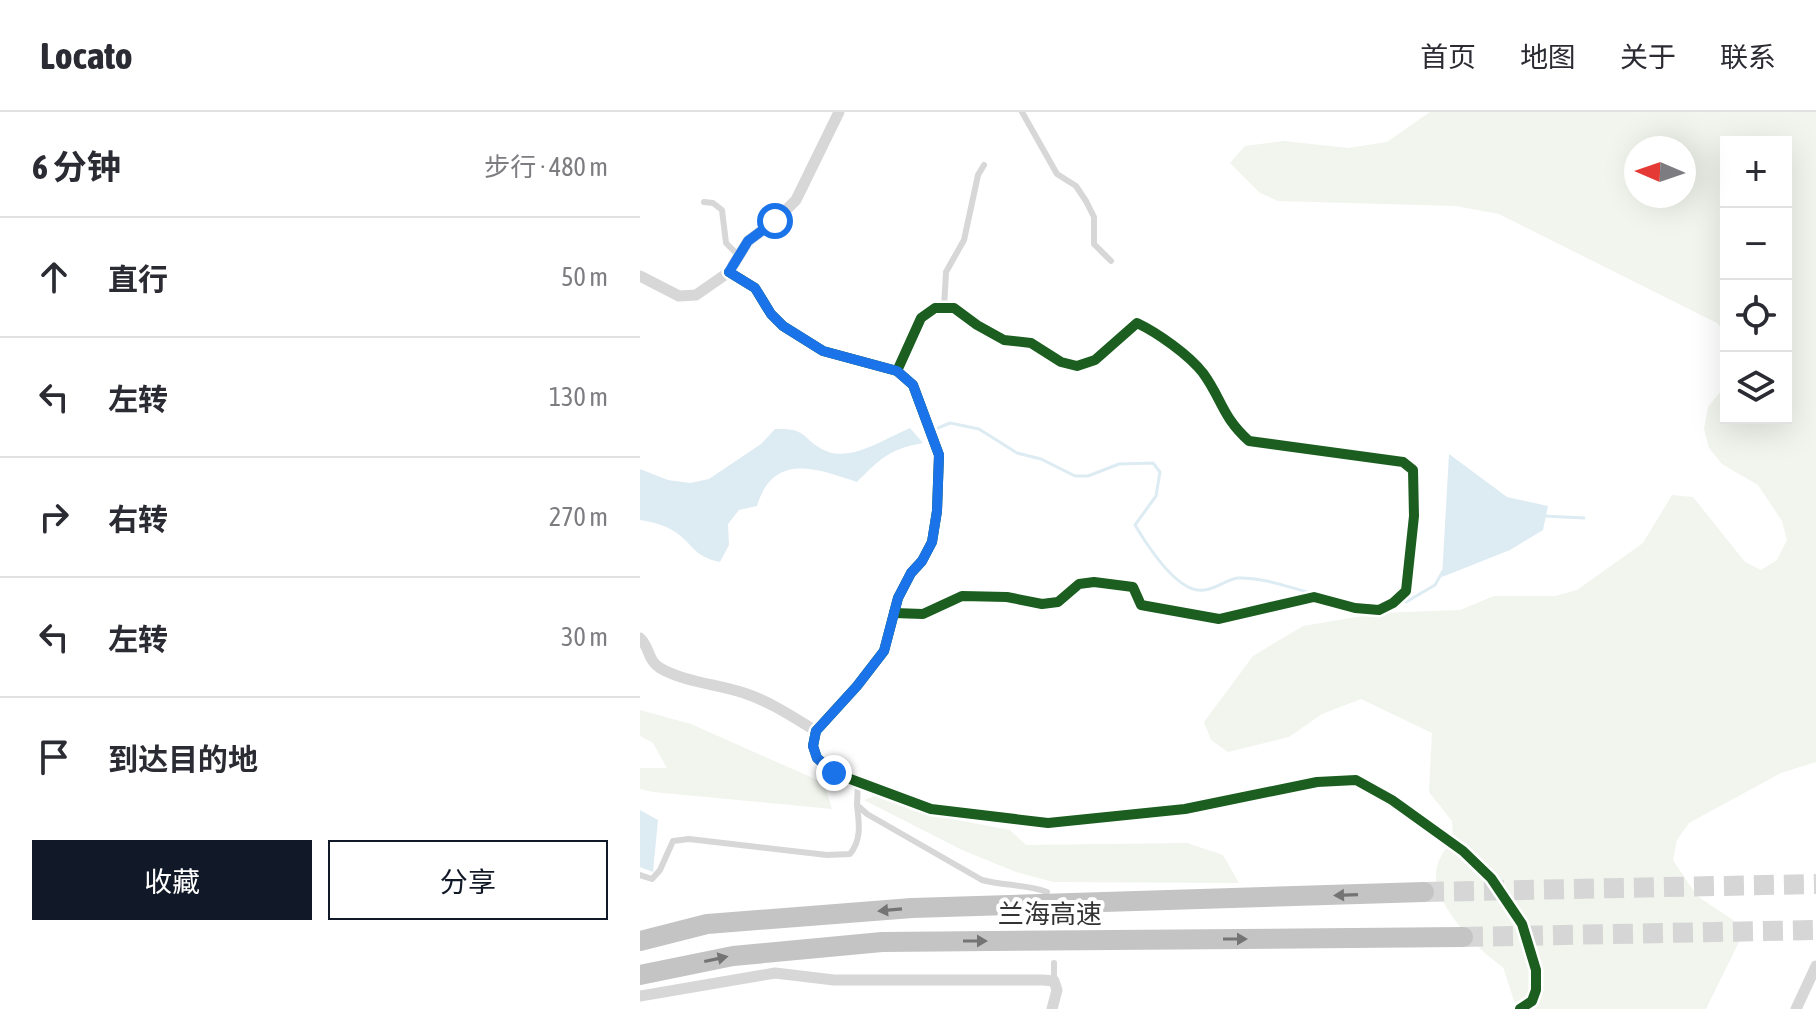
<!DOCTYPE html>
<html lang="zh">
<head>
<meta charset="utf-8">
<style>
  :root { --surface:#fff; --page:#f2f2f3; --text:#2b2b33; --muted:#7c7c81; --line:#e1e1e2; --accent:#111827 }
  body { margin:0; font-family:"Asap Condensed","Noto Sans SC",sans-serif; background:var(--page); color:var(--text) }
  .controls { position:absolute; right:24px; top:24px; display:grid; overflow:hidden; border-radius:0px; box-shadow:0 8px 32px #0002 }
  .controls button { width:72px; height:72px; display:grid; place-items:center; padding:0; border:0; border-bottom:2px solid var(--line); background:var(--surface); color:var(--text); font:40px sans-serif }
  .compass { position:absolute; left:984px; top:24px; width:72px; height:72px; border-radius:50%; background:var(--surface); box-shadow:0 8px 32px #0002; rotate:272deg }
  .stop { position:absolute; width:24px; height:24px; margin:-18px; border:6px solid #1a73e8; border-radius:50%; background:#fff }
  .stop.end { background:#1a73e8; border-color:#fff; box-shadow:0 2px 8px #0008 }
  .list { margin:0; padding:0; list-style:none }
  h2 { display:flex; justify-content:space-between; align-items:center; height:104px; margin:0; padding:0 32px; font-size:34px }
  h2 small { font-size:26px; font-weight:400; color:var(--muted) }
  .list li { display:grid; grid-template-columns:52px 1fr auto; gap:24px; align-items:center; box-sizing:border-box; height:120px; padding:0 32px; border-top:2px solid var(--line) }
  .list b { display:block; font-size:30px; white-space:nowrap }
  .list em { font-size:26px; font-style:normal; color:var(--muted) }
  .actions { display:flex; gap:16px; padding:24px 32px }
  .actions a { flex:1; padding:18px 0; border:2px solid var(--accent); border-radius:0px; text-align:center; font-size:28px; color:var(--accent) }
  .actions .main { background:var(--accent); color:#fff }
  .icon { flex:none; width:44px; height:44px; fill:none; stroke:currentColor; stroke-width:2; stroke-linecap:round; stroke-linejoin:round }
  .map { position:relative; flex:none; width:1176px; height:897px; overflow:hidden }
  header { display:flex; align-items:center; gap:48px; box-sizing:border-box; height:112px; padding:0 40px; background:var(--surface); border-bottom:2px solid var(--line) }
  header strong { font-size:38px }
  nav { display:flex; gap:44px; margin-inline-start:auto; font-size:28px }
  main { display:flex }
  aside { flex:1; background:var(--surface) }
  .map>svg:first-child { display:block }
  .green { fill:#f1f5ed; fill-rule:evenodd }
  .water { fill:#ddebf3 }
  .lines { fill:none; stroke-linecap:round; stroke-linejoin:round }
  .stream { stroke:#ddebf3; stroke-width:3 }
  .highway-tunnel { stroke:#d6d6d6; stroke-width:20; stroke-dasharray:20 10; stroke-linecap:butt }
  .lane { stroke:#d7d7d7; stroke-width:6 }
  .street { stroke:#d7d7d7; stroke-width:11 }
  .highway { stroke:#c4c4c4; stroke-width:20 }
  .cycleway-casing { stroke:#fff; stroke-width:15 }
  .cycleway { stroke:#1b5e20; stroke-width:10 }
  .oneway { fill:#747474 }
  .route { stroke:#1a73e8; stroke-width:10 }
  .labels { text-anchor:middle; stroke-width:8; stroke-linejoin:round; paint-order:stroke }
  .street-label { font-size:26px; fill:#333; stroke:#fff }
</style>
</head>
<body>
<header>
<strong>Locato</strong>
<nav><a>首页</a><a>地图</a><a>关于</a><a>联系</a></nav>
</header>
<main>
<aside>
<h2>6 分钟<small>步行 · 480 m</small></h2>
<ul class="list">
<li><svg class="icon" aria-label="ahead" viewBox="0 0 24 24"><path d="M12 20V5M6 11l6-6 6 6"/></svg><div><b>直行</b></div><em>50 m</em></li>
<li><svg class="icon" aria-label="left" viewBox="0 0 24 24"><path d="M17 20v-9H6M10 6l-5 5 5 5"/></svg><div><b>左转</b></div><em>130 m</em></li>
<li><svg class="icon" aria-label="right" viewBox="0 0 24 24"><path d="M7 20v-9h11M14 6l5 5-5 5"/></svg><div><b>右转</b></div><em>270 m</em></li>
<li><svg class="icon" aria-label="left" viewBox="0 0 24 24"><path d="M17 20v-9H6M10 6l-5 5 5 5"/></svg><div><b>左转</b></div><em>30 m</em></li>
<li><svg class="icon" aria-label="arrive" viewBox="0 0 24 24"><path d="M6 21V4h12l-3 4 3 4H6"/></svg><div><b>到达目的地</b></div></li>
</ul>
<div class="actions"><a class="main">收藏</a><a>分享</a></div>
</aside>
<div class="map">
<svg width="1176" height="897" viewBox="0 0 1176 897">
  <rect width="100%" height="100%" fill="#fff"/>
  <g class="green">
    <path d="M790 0H1176V650L1141 661 1049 711 1037 728 1033 748 1057 784 1093 808 1101 826 1066 897H874L875 892 863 855C838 839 793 792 796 760 798 746 805 737 813 727L812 709 789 680 792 621 721 587 682 602 649 625 588 640 571 628 564 610 613 544 663 514 741 501 820 498 854 484H915L937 478 1003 431 1032 383 1053 385 1105 450 1121 458 1137 448 1147 428 1142 409 1118 373 1082 352 1069 336 1064 317 1068 295 1086 273V306H1146V30H1086V221L1077 211 859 102 816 94 638 89 620 81 590 51 605 34 644 29 708 36 747 30ZM996 36H1044V84H996Z"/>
    <path d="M0 598 51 612 184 671 192 697 13 680 0 677V656H27L13 631 0 624Z"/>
    <path d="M235 684 281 701 370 718 386 733 547 731 583 743 599 771 413 770 376 760 322 738 224 688Z"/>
  </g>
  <g class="water">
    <path d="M270 316 283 331C249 337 240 347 217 370 176 356 133 340 117 394L99 398 88 412 89 433 80 450C51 444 53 430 32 418 22 412 11 410 0 408V357L28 368 50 371 69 367 121 332 135 317C170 316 160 327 186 339 211 350 246 326 270 316Z"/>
    <path d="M809 342 867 385 908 394 903 418 870 438 802 465Z"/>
    <path d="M0 698 18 708 13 760 0 755Z"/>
  </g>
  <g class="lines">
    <g class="stream">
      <path d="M298 316 310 311 339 317 377 341 401 347 435 364H448L479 352 513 351 520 360 516 384 495 413C507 433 538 482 564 478 576 477 587 467 598 466 622 465 648 475 671 481"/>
      <path d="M904 404 944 406"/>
      <path d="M766 490 795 473 803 459"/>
    </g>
    <g class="highway-tunnel">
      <path d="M784 780 1176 772"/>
      <path d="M823 825 1176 818"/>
    </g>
    <g class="lane">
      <path d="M382 0 417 62 436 74 446 89 454 105V132L471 149"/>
      <path d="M64 90 73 91 82 98 86 131 98 143"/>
      <path d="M304 196 306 160 324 128 338 63 344 53"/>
      <path d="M218 670 217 693 227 702 342 768C363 774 387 772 407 780"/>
      <path d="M0 763 12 767 20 758 33 729 49 727 187 743 210 742C222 727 219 711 217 693"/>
      <path d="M414 851V869"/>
    </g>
    <g class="street">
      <path d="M89 160 115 176 131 202 143 214 183 239 257 259 273 273 299 343 297 399 292 430 282 449 271 461 258 486 244 539 217 574 176 619 173 634 177 646 194 661 291 697 408 711 545 697 677 670 716 668 752 688 823 739 851 766 882 812 896 858V878L892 889 880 897"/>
      <path d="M0 164 39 184 56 183 89 160 108 129 135 109 156 88 199 0"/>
      <path d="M254 501 283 502 322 484 367 485 402 492 418 490 439 472 454 470 493 475 501 493 579 507 674 485 715 496 739 498 753 491 766 479 774 404 773 358 763 350 609 329C582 305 582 287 563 261 549 243 518 221 497 211L455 248 437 254 421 250 391 231 364 228 337 213 314 196H295L281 206 257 259"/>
      <path d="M0 526C10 535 7 548 20 556 44 570 77 572 104 581 129 589 153 605 176 619"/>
      <path d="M0 884 135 861 194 868H403L414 869 417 878 412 897"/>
      <path d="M1156 897 1176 854"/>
    </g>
    <g class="highway">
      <path d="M0 829 67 812 272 796 784 780"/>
      <path d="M0 863 93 844 242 830 823 825"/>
    </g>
    <g class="cycleway-casing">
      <g id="cycleway">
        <path d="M89 160 115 176 131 202 143 214 183 239 257 259 273 273 299 343 297 399 292 430 282 449 271 461 258 486 244 539 217 574 176 619 173 634 177 646 194 661 291 697 408 711 545 697 677 670 716 668 752 688 823 739 851 766 882 812 896 858V878L892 889 880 897"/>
        <path d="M254 501 283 502 322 484 367 485 402 492 418 490 439 472 454 470 493 475 501 493 579 507 674 485 715 496 739 498 753 491 766 479 774 404 773 358 763 350 609 329C582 305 582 287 563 261 549 243 518 221 497 211L455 248 437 254 421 250 391 231 364 228 337 213 314 196H295L281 206 257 259"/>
      </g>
    </g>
    <use href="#cycleway" class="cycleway"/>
  </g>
  <defs><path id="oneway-solid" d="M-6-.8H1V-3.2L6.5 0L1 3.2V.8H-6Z" transform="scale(2)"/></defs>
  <g class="oneway">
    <use href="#oneway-solid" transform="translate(706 783) rotate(178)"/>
    <use href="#oneway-solid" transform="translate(250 798) rotate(175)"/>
    <use href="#oneway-solid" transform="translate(595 827)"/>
    <use href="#oneway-solid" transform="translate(335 829)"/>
    <use href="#oneway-solid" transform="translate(76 847) rotate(-12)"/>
  </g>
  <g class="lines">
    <path class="route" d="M135 109 108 129 89 160 115 176 131 202 143 214 183 239 257 259 273 273 299 343 297 399 292 430 282 449 271 461 258 486 244 539 217 574 176 619 173 634 177 646 194 661"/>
  </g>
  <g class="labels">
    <g class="street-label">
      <text x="410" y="811">兰海高速</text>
    </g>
  </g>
</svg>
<div class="controls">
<button>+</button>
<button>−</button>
<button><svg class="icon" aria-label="locate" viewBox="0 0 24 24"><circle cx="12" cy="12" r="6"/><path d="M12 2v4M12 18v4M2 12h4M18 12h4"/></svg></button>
<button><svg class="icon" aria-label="layers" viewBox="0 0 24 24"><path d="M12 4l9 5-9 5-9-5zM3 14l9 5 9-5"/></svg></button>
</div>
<svg class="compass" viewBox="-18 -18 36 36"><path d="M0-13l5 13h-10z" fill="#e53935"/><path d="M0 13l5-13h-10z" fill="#7c7c81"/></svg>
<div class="stop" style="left:135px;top:109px"></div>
<div class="stop end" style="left:194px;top:661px"></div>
</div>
</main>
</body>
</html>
